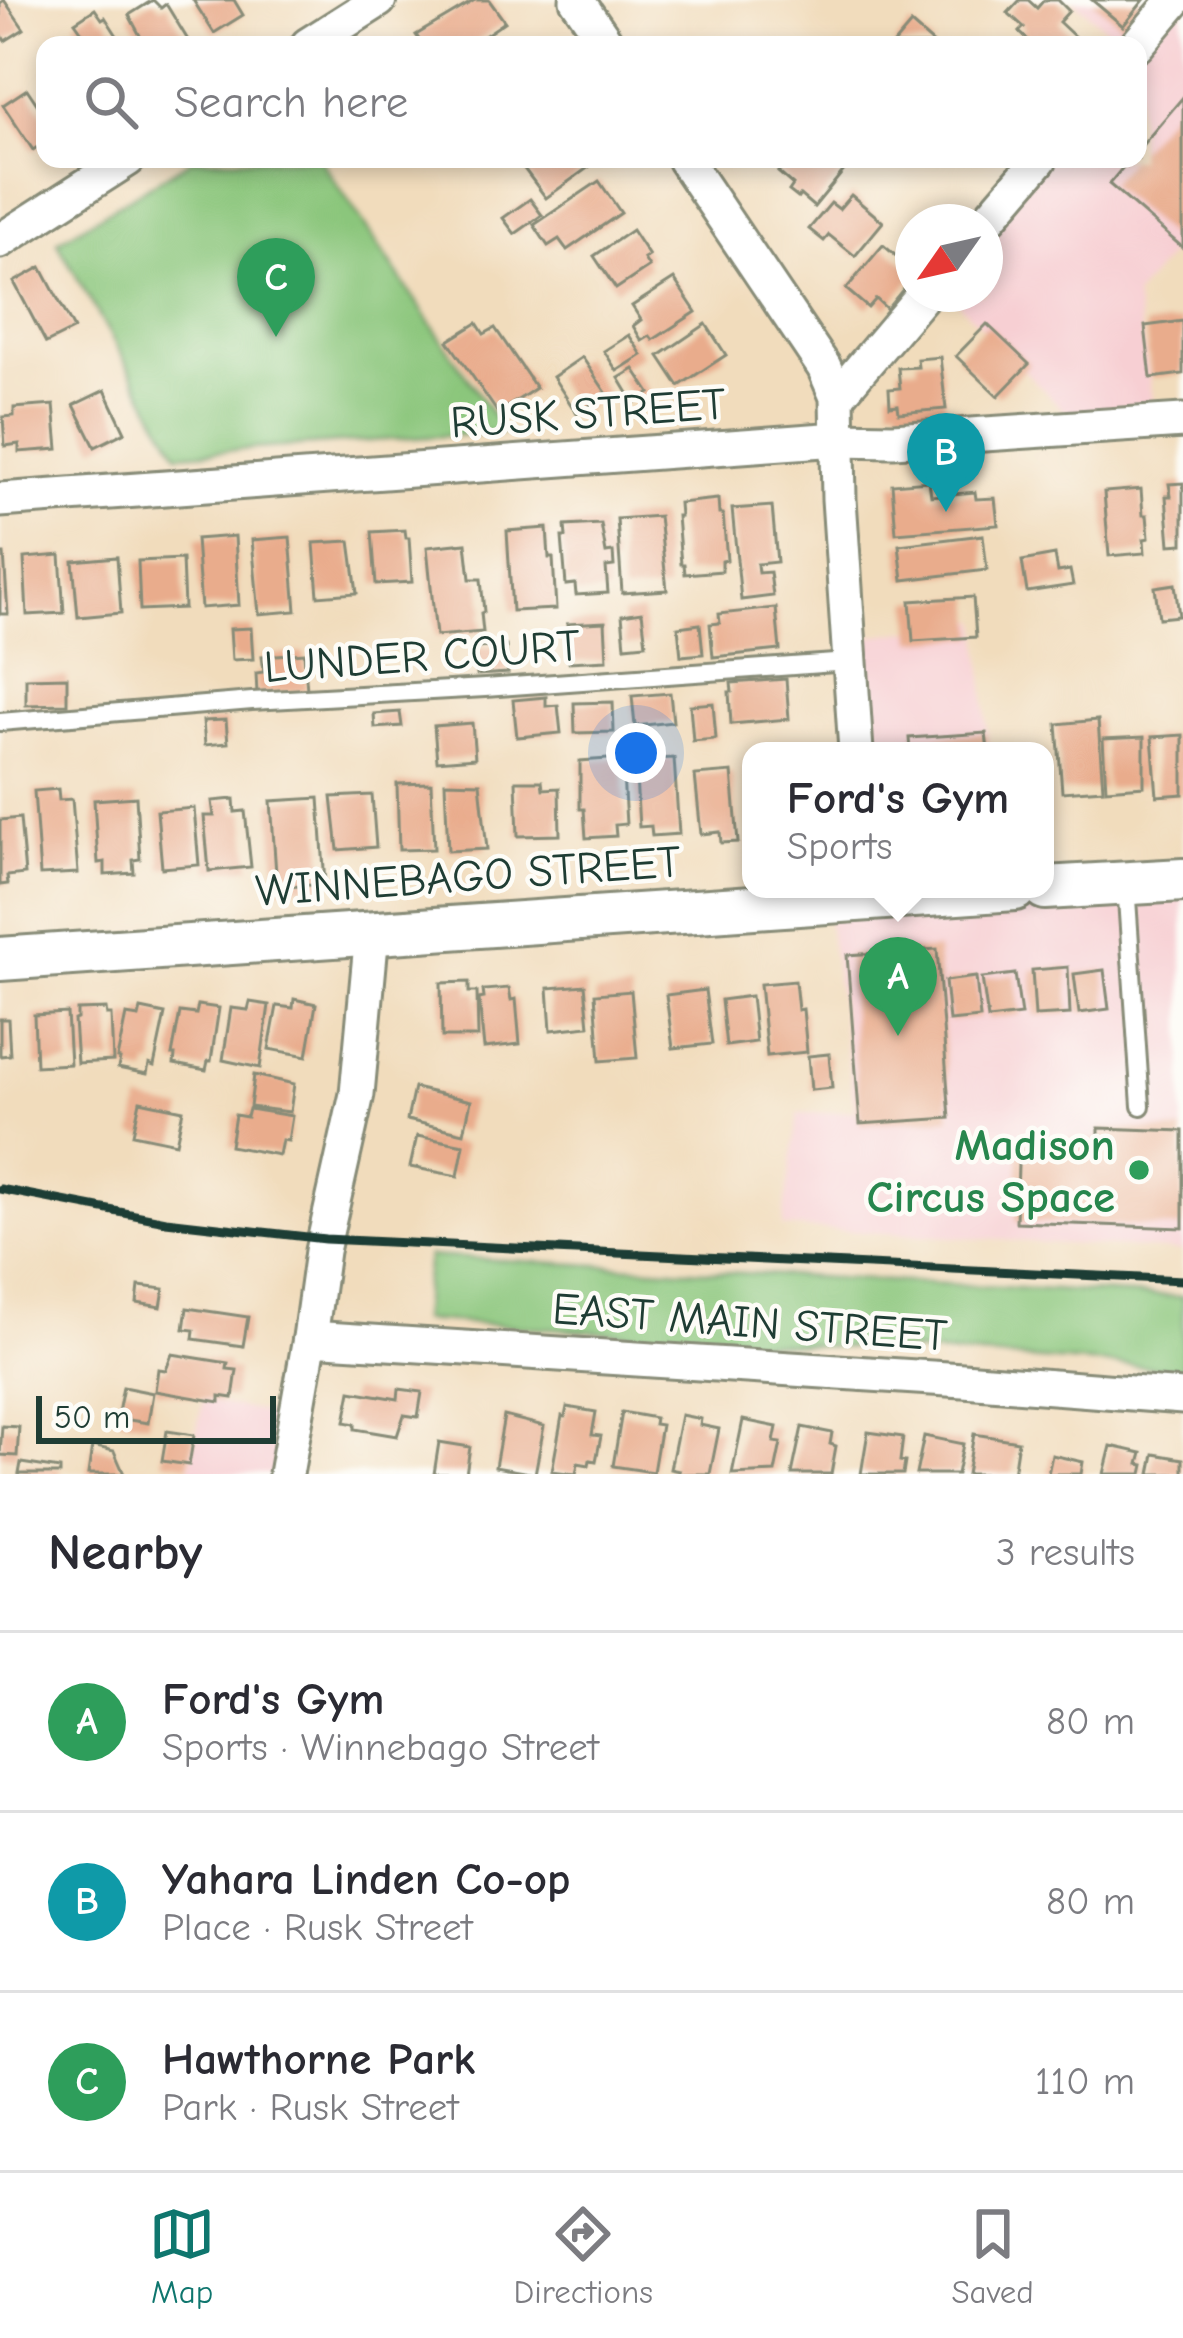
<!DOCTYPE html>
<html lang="en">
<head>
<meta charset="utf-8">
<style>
  :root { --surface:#fff; --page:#f2f2f3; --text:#2b2b33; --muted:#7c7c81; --line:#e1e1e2; --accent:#0f766e }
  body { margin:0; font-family:"Comic Neue",sans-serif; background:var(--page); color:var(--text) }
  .compass { position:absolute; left:895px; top:204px; width:108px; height:108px; border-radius:50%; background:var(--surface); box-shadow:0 6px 18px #0003; rotate:236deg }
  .scale { position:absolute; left:36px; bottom:30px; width:240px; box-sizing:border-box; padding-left:12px; border:6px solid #1f3d34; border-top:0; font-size:33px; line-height:42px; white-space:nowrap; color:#1f3d34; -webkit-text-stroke:9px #fdfcf7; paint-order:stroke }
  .you { position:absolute; left:636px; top:753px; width:42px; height:42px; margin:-30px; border:9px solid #fff; border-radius:50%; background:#1a73e8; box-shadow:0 0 0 18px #1a73e833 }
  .badge { display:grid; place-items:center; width:78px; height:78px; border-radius:50%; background:var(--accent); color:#fff; font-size:39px; font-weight:700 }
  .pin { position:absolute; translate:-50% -99px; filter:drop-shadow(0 3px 6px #0008) }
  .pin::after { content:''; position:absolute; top:63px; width:42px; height:36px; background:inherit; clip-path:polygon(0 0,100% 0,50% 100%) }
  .popup { position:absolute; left:742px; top:742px; width:312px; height:156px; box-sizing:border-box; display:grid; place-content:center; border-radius:24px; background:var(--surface); filter:drop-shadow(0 3px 9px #0005); font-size:39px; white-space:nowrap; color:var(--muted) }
  .popup b { font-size:45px; color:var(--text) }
  .popup::after { content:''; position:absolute; left:50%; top:100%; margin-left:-24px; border:24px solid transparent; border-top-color:var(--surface) }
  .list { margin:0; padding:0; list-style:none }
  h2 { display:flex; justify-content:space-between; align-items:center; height:156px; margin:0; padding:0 48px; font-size:51px }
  h2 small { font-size:39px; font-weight:400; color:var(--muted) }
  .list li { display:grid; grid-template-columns:78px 1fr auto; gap:36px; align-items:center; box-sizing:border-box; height:180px; padding:0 48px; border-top:3px solid var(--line) }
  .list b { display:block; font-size:45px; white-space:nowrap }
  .list p { margin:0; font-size:39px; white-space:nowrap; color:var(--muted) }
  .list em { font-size:39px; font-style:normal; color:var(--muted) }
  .icon { flex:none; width:66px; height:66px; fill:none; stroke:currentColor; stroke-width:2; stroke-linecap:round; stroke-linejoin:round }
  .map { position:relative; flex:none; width:1183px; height:1474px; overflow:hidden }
  .search { position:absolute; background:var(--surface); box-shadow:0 6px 18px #0003; left:36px; right:36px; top:36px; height:132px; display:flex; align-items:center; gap:30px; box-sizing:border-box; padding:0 42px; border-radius:24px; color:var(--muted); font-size:45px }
  .sheet { height:696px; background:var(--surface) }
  nav { display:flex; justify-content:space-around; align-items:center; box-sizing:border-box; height:168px; border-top:3px solid var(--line); background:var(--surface); font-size:33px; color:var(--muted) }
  nav a { display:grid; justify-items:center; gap:6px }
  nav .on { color:var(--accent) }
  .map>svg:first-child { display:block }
  .built { fill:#f7cfd3 }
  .green { fill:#8bc67b; stroke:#558258; stroke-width:3 }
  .building { fill:#e9ac8c }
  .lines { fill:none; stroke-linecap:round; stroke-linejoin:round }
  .service-casing { stroke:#888c78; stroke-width:22 }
  .minor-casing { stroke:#888c78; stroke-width:39 }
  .tertiary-casing { stroke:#888c78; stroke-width:48 }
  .service { stroke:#fff; stroke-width:16 }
  .minor { stroke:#fff; stroke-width:33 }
  .tertiary { stroke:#fff; stroke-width:42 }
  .rail { stroke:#1f3d34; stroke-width:9 }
  .leisure-dot { fill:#2e9e5b; stroke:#fdfcf7; stroke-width:4.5 }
  .labels { text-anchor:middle; stroke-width:9; stroke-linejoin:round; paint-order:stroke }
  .street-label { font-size:45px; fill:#1f3d34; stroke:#fdfcf7 }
  .leisure-label { font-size:45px; font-weight:bold; fill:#27864d; stroke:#fdfcf7; text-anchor:end }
</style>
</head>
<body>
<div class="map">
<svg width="1183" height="1474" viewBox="0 0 1183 1474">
  <rect width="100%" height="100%" fill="#fdfcf7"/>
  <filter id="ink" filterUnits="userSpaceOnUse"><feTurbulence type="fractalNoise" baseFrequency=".00833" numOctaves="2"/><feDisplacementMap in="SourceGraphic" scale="24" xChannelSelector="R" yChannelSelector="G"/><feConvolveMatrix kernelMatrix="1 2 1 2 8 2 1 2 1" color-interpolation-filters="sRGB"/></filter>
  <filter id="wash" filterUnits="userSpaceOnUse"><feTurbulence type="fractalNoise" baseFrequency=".004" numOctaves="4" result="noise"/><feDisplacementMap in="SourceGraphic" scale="48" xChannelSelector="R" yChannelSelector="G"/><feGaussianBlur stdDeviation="2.7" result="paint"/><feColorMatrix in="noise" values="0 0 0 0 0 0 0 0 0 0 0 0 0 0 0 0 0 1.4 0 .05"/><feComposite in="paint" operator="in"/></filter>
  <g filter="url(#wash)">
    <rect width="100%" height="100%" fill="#f1dcbc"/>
    <g class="built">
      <path d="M1073 0H1183V257L1173 251 1135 296 1157 423 1082 429 949 294H985V223L1040 159H1138V45H1125Z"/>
      <path d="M979 620 989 751H856L847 640Z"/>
      <path d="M1183 880V1251L782 1227 798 1114 855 1111 825 901Z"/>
      <path d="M203 1400 296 1419 286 1474H188Z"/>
    </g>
    <g class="green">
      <path d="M193 159H320L504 432 178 454 57 242Z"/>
      <path d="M428 1256 1183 1297V1369L421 1320Z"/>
    </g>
    <g id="blocks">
      <g class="building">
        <path d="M4 0 24 29 5 41 0 32V3Z"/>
        <path d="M153 0 161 8 166 4 191 45H145L129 15Z"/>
        <path d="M193 0H234L243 15 214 33Z"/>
        <path d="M475 0H489L505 22 471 45H423L416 35Z"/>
        <path d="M1020 0H1028L1037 8 1044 0H1058L1069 11 1059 22 1075 37 1067 45H1034L1019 32 1024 27 1008 13Z"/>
        <path d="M1092 0H1144L1123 26Z"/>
        <path d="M95 9 102 19 105 17 123 45H78L74 38 82 32 75 22Z"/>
        <path d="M911 24 935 45H893Z"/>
        <path d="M27 89 45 116V142L33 150 3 105Z"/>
        <path d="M1183 97V248L1109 184 1130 159H1138V150Z"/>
        <path d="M532 159H600L546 198 522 166Z"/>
        <path d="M789 159H835L846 168 814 207 800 195 798 198 789 191 793 185 778 172Z"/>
        <path d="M599 181 621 213 567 250 559 239 548 246 534 225Z"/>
        <path d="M851 195 883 222 855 256 829 235 824 241 809 229 831 203 839 209Z"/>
        <path d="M530 199 542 215 515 234 503 218Z"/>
        <path d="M632 230 649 256 644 259 649 267 616 289 594 256Z"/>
        <path d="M883 245 913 270V277L887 309 876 299 868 308 846 289Z"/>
        <path d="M41 267 74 329 46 343 14 282Z"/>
        <path d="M674 279 696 312 653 340 650 336 642 341 633 326 641 320 632 306Z"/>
        <path d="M1183 321V374L1151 378 1145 326Z"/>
        <path d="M477 323 484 334 495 328 536 388 498 413 448 341Z"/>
        <path d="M706 324 726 355 679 386 659 356Z"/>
        <path d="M987 324 1029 364 998 396 956 356Z"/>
        <path d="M629 335 642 355 617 371 604 351Z"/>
        <path d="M582 357 607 394 577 414 553 377Z"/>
        <path d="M940 357 946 409 899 413 898 405 890 406 889 389 900 388 898 368 918 367 917 359Z"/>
        <path d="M634 369 650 393 634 403 619 378Z"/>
        <path d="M105 390 125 432 95 447 74 405Z"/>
        <path d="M54 405 58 449 19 452V444L5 446 3 417 14 416V408Z"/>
        <path d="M929 481 931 496 975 492 976 499 995 498 998 525 896 533 892 484Z"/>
        <path d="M1183 483V544L1170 545 1166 496H1171L1169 484Z"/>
        <path d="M1141 489 1143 515H1147L1149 538 1144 539 1145 553 1109 556 1104 492Z"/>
        <path d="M718 499 719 514H723L727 560 722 561V571L685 574 684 564H681L677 516H680L679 503Z"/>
        <path d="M772 506 777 562 757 564 758 573 770 572 773 596 741 600 732 509Z"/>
        <path d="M659 516 667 590 622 593 617 519Z"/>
        <path d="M601 524 606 553 613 552 614 566 606 567 608 593 576 595 575 584 566 585 562 537H566L565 526Z"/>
        <path d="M547 528 549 558H553L556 609 512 611 507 531Z"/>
        <path d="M405 530 406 538H409L412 582 376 584 372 532Z"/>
        <path d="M983 535 987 570 903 580 899 545Z"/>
        <path d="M235 536 239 605 201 608 196 539Z"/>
        <path d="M290 537 296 611 259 614 252 540Z"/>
        <path d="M350 541 357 593 318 596 314 543Z"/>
        <path d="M466 543 470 579H481L484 612 481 613 483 632 436 636 427 547Z"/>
        <path d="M0 554H4L8 614H0Z"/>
        <path d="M60 555 64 613 27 615 24 558Z"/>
        <path d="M1055 555 1058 572 1070 570 1073 585 1027 592 1022 561Z"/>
        <path d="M117 557 121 613 78 617 73 561Z"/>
        <path d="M182 559 184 608 140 610 138 561Z"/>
        <path d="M1175 584 1179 616 1159 618 1155 587Z"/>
        <path d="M973 597 976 637 913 641 910 601Z"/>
        <path d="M776 608 780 650 713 657 710 624 720 623 719 614Z"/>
        <path d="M642 612 646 644 625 646 622 615Z"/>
        <path d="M605 622 607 660 569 662 567 624Z"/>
        <path d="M700 624 703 654 681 656 678 627Z"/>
        <path d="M251 628 253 659 232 660 230 629Z"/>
        <path d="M506 646 508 673 477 675 475 648Z"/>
        <path d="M304 653 307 690 257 694 256 673 264 672 262 656Z"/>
        <path d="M67 677V704L26 705V678Z"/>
        <path d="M786 679 789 719 731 724 729 692H732L731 683Z"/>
        <path d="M670 693 673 722 635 726 632 696Z"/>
        <path d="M546 697V706L558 705 561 733 517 737 513 700Z"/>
        <path d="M613 702 614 732 575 733 574 703Z"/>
        <path d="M713 703 716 739 693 741 690 705Z"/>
        <path d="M400 712 402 726 375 728 374 714Z"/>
        <path d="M226 720 228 743 205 745 203 721Z"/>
        <path d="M1098 720 1103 789 1062 792 1057 724Z"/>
        <path d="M472 723 475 758 437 761 434 726Z"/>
        <path d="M986 733 988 751H910L909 738Z"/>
        <path d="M1183 735V794L1157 796 1152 737Z"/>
        <path d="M1144 737V786L1106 789 1103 739Z"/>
        <path d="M622 758 626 824 615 825 616 836 586 838 584 809H580V761Z"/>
        <path d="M674 758 679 834 652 836 651 826 639 827 635 760Z"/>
        <path d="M732 772 738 842 721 843 720 832 701 834 695 775Z"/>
        <path d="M516 781H542L543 789 559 788 560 835 518 836Z"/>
        <path d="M445 782 480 783 487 849 448 851Z"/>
        <path d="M431 783 434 849 399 850 397 784Z"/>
        <path d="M58 789 59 800 72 799 78 873 40 875 34 791Z"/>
        <path d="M372 795 376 847 338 850 332 797Z"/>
        <path d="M136 797 140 859 133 860 134 873 105 875V862L98 863 94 800Z"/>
        <path d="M319 798 325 884 277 888 271 801Z"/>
        <path d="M234 799 235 812 245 811 251 867 209 871 204 816H214L212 801Z"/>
        <path d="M194 808 199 865 162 868 157 811Z"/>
        <path d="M20 818 25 874 7 876 8 884 0 885V820Z"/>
        <path d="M937 949 950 1118 860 1124 847 955Z"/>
        <path d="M1068 967 1070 1014 1035 1016 1032 970Z"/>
        <path d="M1104 970 1109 1009 1079 1013 1074 974Z"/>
        <path d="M1015 974 1021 1015 988 1019 982 978Z"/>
        <path d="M976 977 980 1018 949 1021 945 981Z"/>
        <path d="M795 981 798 1010 803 1009 807 1052 767 1056 760 984Z"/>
        <path d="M469 982V992H477L478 1037H442L441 983Z"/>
        <path d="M585 985 589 1026 551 1030 548 988Z"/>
        <path d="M509 988 511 1000 516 999 520 1044 484 1048 479 999 484 998 483 990Z"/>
        <path d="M705 990 712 1044 673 1048 666 995Z"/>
        <path d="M631 991 637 1058 600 1061 595 994Z"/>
        <path d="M751 996 756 1042 726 1046 721 1000Z"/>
        <path d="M294 999 316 1004 307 1056 269 1049 277 1006 293 1008Z"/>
        <path d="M250 1002 269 1005 260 1068 223 1060 231 1008 248 1010Z"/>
        <path d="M198 1005 219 1008 211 1061H208L206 1070 174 1064 175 1055H172L180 1012 196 1014Z"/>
        <path d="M106 1009 107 1015H111L113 1061 77 1063 74 1020 77 1019V1010Z"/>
        <path d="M141 1009 165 1014 154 1066 149 1064 147 1074 118 1068 120 1059 117 1058 126 1015 139 1017Z"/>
        <path d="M67 1013 70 1064 36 1066 34 1015Z"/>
        <path d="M0 1019H8L10 1055 0 1056Z"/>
        <path d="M829 1054 832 1088 811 1090 808 1056Z"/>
        <path d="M254 1075 294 1084 290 1112 250 1107Z"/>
        <path d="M414 1088 471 1101 464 1133 407 1120Z"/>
        <path d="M140 1101 183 1110 176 1143 133 1134Z"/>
        <path d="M249 1109 292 1116 288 1141 282 1140 279 1155 230 1146 235 1115 247 1117Z"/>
        <path d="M1099 1128 1183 1131V1228L1016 1222 1019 1137 1099 1140Z"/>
        <path d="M417 1136 464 1145 458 1176 410 1167Z"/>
        <path d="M139 1286 164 1289 161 1307 137 1303Z"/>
        <path d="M187 1308 248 1317 243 1346 193 1339 194 1330 184 1329Z"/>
        <path d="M172 1354 228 1363 227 1369 237 1370 233 1398 220 1396V1402L155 1391 158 1369 166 1370Z"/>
        <path d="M123 1387 153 1393 148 1423 117 1418Z"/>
        <path d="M399 1389 422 1392 418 1417 404 1415 397 1436 355 1429V1424L345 1422 351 1391 398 1399Z"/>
        <path d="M567 1407 596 1412 592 1435 601 1436 596 1461 590 1460 589 1465 578 1463 576 1474 552 1471 562 1416 565 1417Z"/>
        <path d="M622 1412 655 1418 654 1424 661 1425 653 1472 613 1466Z"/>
        <path d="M681 1415 701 1419 700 1425 719 1429 710 1474H679V1471L670 1469Z"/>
        <path d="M504 1416 544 1426 535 1474 495 1467Z"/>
        <path d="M743 1420 777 1427 774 1442 781 1443 775 1472 732 1474Z"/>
        <path d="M2 1426 19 1427 17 1456 0 1455Z"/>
        <path d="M802 1427 832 1433 830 1444 836 1446 831 1474H792Z"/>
        <path d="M167 1431 194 1435 189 1465 162 1461Z"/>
        <path d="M868 1432 903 1437 900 1461 905 1462 903 1474H861Z"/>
        <path d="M974 1434 1018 1441 1013 1474H967Z"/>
        <path d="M924 1436 963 1444 957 1474H916Z"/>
        <path d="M439 1442 470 1447 466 1474H434Z"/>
        <path d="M92 1446 114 1451 124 1474H88Z"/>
        <path d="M1111 1446 1142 1453 1139 1464 1144 1465 1142 1474H1104Z"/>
        <path d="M1154 1454 1183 1459V1474H1150Z"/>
        <path d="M1052 1455 1083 1462 1081 1474H1048Z"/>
        <path d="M21 1463 60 1469V1474H19Z"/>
      </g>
    </g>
  </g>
  <g filter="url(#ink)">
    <use href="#blocks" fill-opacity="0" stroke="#888c78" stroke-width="3"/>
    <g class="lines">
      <g class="service-casing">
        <g id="service">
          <path d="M0 722 252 701 485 688 849 662"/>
          <path d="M1126 884 1141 1106"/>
        </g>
      </g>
      <g class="minor-casing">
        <g id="minor">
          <path d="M577 0 608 45"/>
          <path d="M308 45 379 0"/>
          <path d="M1137 45 1175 0"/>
          <path d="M684 159 824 367 837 397 839 499 856 751"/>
          <path d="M985 223 1040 159"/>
          <path d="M0 241 128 159"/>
          <path d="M837 397 924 294"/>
          <path d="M0 500 838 439 893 440 1183 421"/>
          <path d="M310 1338 963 1380 1183 1397"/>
          <path d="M286 1474 310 1338 322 1251 357 1094 372 932"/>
        </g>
      </g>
      <g class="tertiary-casing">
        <g id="tertiary">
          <path d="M1045 888 1183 880"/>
          <path d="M0 959 1015 889"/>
        </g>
      </g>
      <use href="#service" class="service"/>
      <use href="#minor" class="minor"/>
      <use href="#tertiary" class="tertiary"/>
      <path class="rail" d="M0 1189 166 1221 325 1239 1183 1280"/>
    </g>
  </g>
  <circle class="leisure-dot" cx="1139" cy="1170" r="12"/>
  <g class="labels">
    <g class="street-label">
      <text transform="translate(588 412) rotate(-4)" y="16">RUSK STREET</text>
      <text transform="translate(422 655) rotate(-4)" y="16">LUNDER COURT</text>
      <text transform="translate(468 875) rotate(-4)" y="16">WINNEBAGO STREET</text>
      <text transform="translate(750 1321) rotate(4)" y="16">EAST MAIN STREET</text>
    </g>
    <g class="leisure-label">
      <text x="1115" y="1160">Madison<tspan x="1115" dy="52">Circus Space</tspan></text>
    </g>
  </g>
</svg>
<svg class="compass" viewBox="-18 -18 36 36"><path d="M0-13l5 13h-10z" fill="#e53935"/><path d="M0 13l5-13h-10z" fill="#7c7c81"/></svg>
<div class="scale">50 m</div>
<div class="you"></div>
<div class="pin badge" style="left:898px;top:1036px;background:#2e9e5b">A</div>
<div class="popup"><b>Ford's Gym</b>Sports</div>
<div class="pin badge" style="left:946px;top:512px;background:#0f9aa8">B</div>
<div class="pin badge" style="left:276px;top:337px;background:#2e9e5b">C</div>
<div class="search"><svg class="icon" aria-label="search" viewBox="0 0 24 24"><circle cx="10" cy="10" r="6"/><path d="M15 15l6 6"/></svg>Search here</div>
</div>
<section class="sheet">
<h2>Nearby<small>3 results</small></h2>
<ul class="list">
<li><span class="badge" style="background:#2e9e5b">A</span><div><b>Ford's Gym</b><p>Sports · Winnebago Street</p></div><em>80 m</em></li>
<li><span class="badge" style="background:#0f9aa8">B</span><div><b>Yahara Linden Co-op</b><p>Place · Rusk Street</p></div><em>80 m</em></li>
<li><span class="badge" style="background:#2e9e5b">C</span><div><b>Hawthorne Park</b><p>Park · Rusk Street</p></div><em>110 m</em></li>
</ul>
</section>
<nav>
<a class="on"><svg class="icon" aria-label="map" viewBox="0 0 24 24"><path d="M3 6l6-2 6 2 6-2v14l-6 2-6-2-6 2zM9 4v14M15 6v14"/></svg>Map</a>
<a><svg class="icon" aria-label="directions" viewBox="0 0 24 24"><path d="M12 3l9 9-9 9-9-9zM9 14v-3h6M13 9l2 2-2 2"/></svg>Directions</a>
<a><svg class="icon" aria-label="saved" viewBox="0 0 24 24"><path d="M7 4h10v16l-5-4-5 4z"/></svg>Saved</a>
</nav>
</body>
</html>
